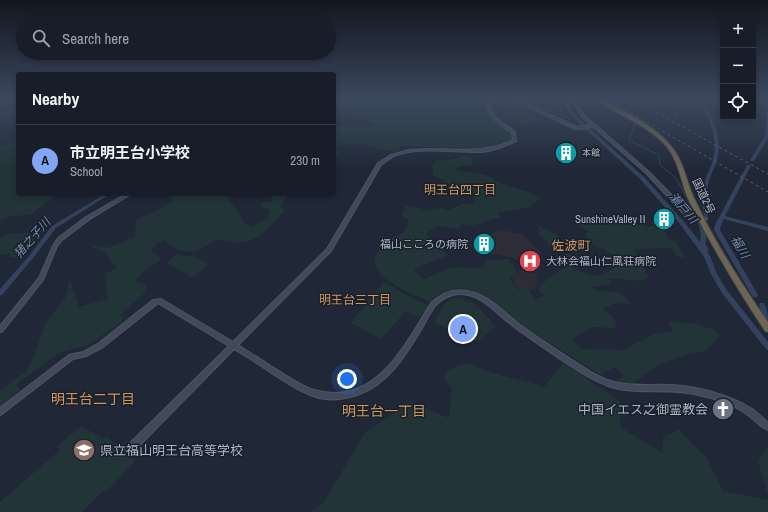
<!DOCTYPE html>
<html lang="en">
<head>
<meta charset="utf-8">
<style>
  :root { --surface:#181e29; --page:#212731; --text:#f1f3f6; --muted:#9fa2a8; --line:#363c46; --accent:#82a6f5 }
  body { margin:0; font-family:"Archivo Narrow","Noto Sans JP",sans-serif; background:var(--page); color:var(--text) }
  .controls { position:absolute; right:12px; top:12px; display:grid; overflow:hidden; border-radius:4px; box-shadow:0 2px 6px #0003 }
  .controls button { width:36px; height:36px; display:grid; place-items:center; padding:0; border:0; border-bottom:1px solid var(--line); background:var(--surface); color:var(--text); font:20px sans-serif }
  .you { position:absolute; left:347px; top:379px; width:14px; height:14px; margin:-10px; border:3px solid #fff; border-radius:50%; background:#1a73e8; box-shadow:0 0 0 6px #1a73e833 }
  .badge { display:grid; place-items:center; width:26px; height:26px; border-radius:50%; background:var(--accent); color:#111; font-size:13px; font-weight:700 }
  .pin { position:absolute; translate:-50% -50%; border:2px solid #fff; box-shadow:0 1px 4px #0006 }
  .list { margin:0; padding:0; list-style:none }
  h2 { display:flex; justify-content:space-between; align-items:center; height:52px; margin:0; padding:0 16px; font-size:17px }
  h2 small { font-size:13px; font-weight:400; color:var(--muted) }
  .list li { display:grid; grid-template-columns:26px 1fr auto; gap:12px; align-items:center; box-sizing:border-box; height:72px; padding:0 16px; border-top:1px solid var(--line) }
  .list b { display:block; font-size:15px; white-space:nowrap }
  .list p { margin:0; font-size:13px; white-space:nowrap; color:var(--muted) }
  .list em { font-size:13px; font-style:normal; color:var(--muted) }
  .icon { flex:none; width:22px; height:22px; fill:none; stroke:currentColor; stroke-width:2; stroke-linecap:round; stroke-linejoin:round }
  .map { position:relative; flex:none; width:768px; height:512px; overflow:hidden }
  .search { position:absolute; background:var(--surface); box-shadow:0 2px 6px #0003; left:16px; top:16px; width:320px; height:44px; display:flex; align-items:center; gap:10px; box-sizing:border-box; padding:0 14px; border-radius:22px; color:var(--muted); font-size:15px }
  .panel { position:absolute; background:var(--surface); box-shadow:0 2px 6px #0003; left:16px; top:72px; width:320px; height:124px; border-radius:4px }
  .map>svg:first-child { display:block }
  .medical { fill:#2e2c39 }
  .green { fill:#223438 }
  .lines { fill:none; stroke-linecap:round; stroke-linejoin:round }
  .stream { stroke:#34425e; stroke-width:1 }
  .river { fill:#34425e; fill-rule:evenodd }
  .secondary-casing { stroke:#4e5562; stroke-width:2 }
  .highway-casing { stroke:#3b424f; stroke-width:2 }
  .secondary { fill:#42495a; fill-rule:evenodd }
  .highway { fill:#6d6451; fill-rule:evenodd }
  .rail { stroke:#565e6f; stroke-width:1; stroke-dasharray:3 3; stroke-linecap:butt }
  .labels { text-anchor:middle; stroke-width:3; stroke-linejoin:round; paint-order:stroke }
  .far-poi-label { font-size:9px; fill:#aeb5c4; stroke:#19202c; text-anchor:start }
  .street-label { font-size:11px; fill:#aeb5c4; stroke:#19202c }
  .poi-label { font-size:11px; fill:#aeb5c4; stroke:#19202c; text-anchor:end }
  .neighbourhood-label { font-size:12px; fill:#d1985c; stroke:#19202c }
  .water-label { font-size:12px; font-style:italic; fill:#7689ac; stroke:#19202c }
  .quarter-label { font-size:13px; fill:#d1985c; stroke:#19202c }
  .near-poi-label { font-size:13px; fill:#aeb5c4; stroke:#19202c; text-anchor:end }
  .near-neighbourhood-label { font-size:14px; fill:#d1985c; stroke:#19202c }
</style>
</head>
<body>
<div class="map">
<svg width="768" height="512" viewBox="0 0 768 512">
  <rect width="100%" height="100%" fill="#202837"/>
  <path class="medical" d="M501 230 522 234 541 253 536 258 541 262 540 269 536 272 538 281 535 282 536 286 535 289 529 291 521 290 517 287 512 278 523 268 524 261 496 254 476 255 473 241 480 237Z"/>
  <g class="green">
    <path d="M334 98H417L424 101 427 98H487L484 110 494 120 513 134V139C480 158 436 145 400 146V151C379 155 357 134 337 148L340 153 334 161V126C350 125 361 130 376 125L364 116 342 114 334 110Z"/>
    <path d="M514 104 535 114 538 120 528 124 504 119V110L502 109Z"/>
    <path d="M18 142V194H56L30 215 12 216 0 220V146Z"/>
    <path d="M462 155 475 159 470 165 459 166 455 169C467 175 488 170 496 182L529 192 540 199 530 207 497 213 500 217 471 226 461 224 458 229 436 226 426 234 448 256 413 269 424 279 452 267 482 268 487 260 509 259 518 273 509 278 519 290H528L535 299 544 296 538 289 544 282 563 268 560 257 567 253 573 256 566 264C593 278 595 281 622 263L604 249 595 247 585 235 588 231 575 223 592 221 601 217 614 215 626 216 635 225H643L647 227 661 225 669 239 676 242 685 258 676 256 672 248 634 249 649 277 641 281 610 278 609 284 592 287 594 290 621 293 631 304 614 303 603 309 615 319 616 328 592 327 571 340 583 349 623 350 652 335 673 331 668 322 692 323 715 330 719 336 707 351 691 353 656 366 634 383 617 382 624 375 614 367 601 375 523 326 473 291 458 288 438 294 431 302C414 294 364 278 377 253 384 241 394 237 406 231L409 218 401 216 406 206 425 209 420 212 441 208 448 210 462 204H475L474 194H460L449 184 433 175 432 166 436 161 457 159Z"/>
    <path d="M167 194H228L227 198 239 213 245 224 252 227 267 218 270 210 260 206 264 202H272L271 194H288L280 207 285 210C264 233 252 250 218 239 208 245 196 254 183 251 176 250 169 244 163 240L150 250 162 259 142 273 135 281 147 285 143 295 120 315 123 321 88 345 61 352 16 384 20 390 0 407V390L26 372 32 361 46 322 65 298 70 280 79 307 108 299 105 274 117 268 105 253 89 245 108 248 135 237 136 220 156 211 173 200Z"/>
    <path d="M540 227 559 235 557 242 549 246 547 243 548 242 538 234 541 231 538 228Z"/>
    <path d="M44 228 20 258 10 257V253L0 255V237L9 234 25 233Z"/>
    <path d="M179 254 183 256H194L209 264 194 276 191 277 167 263 175 255Z"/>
    <path d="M383 283H386L412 298 427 305V307L420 317 405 312 381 339 351 323Z"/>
    <path d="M454 298C475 297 482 313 496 326L478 341H472L434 322 444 304Z"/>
    <path d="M563 363 619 400 621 428 663 453V437L679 430 707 458 723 491 768 500V512H309L324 502 365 432 410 402 449 418 452 389 443 377C450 369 456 364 467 364 474 364 480 369 487 371 506 378 526 380 544 387Z"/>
    <path d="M81 426 104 439 107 437 135 461 106 492 104 490 82 512H0V502L60 450 57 446Z"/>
    <path d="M768 447V496L758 461Z"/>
  </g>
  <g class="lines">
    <g class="stream">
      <path d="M533 98 530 102 564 116"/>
      <path d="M555 98 565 117 561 119"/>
      <path d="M635 98 673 119"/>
      <path d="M642 101 643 98"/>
      <path d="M0 116 18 109"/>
      <path d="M636 117 639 116"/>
      <path d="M675 119 678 106 706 113"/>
      <path d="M635 123 629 140 659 155 660 165 676 178 695 213"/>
      <path d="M697 219 703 235"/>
    </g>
    <g class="river">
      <path d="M512 98H518L586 130 583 131Z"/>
      <path d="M562 98H566L571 109 580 120 644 177 684 222 700 242 701 236 699 223 702 221 704 222 707 236 705 243 709 250 707 252 710 256 717 274 726 289 768 342V350L766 349 722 293 711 274 704 257 680 224 640 179 578 122 567 109Z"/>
      <path d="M697 98H701C713 116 723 139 717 160 715 167 711 174 709 181 706 192 707 204 708 215L706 217 704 215C702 204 701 192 705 181 707 174 711 167 713 160 719 139 709 116 697 98Z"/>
      <path d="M767 108H768V138L754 161H750V160L765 136Z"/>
      <path d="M747 165H749L751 166 725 216 768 227V231L724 219 721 225 720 230 758 295 757 297H753L714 230 715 225Z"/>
      <path d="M105 194H110L56 228 33 258 2 295H0V289L29 256 52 226Z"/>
      <path d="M760 303H764C767 309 768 313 768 320 763 317 758 309 760 303Z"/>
    </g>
    <g class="secondary-casing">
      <g id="secondary">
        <path d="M489 98H492C492 100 490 103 490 104 488 116 508 126 515 132L516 141C505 146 494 151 481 152 456 153 416 146 394 156 389 159 385 162 381 165L331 251 238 345C247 351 257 357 266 363 281 372 295 383 311 389 320 392 329 393 338 393 385 390 409 338 431 303 441 294 453 288 467 291 489 295 503 312 520 325 543 341 567 357 591 372 620 389 639 384 671 385 696 386 731 395 752 409 758 413 763 418 768 423V430C760 427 755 420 748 415 735 405 714 398 698 395 674 389 650 393 625 390 612 389 599 383 587 376 565 363 544 348 524 334 518 330 513 326 508 322 494 311 480 294 460 294 451 294 441 299 435 306 430 313 426 321 422 328 406 355 388 385 357 395 345 399 332 401 319 398 299 392 281 379 264 368 254 361 244 355 234 349L132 453 129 454 126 453 125 450 126 447 229 346 158 303 157 304 103 347 86 356 73 359 2 414 0 415V408L69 355 83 352 99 343 153 300C156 300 158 299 161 299L233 342 327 249 378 163 391 155 409 150 427 149 464 150 482 149 499 146 513 140 512 133C504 127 485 116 487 104 487 103 489 100 489 98Z"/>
        <path d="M508 98H512L576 127 591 125 582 117 571 98H574L584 115 649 172 689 213 707 218V219L705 220 685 215 647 174 594 127 575 129Z"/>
        <path d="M126 194H131L90 219 62 240 57 246 43 280 2 332H0V326L39 278 53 246 58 238 86 217Z"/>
      </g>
    </g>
    <g class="highway-casing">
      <path id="highway" d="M594 98H600C624 112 652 123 670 145 684 160 686 182 695 200 715 243 741 283 768 322V332L765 331C738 290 712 247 690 203 681 185 680 163 667 147 647 124 618 116 594 98Z"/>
    </g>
    <use href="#secondary" class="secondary"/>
    <use href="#highway" class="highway"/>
    <g class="rail">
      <path d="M605 98 768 192"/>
      <path d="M630 98 768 174"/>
    </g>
  </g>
  <linearGradient id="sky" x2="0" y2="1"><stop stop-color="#12161e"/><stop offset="0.58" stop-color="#3c485e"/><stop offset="1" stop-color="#3c485e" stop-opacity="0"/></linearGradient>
  <rect width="768" height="170" fill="url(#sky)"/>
  <defs>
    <g id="building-disc" transform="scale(1.15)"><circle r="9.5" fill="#0f9aa8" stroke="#19202c"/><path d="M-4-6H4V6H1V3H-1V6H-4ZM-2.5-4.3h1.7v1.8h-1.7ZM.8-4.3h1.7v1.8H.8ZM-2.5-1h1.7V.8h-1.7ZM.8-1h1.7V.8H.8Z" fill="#fff"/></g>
    <g id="hospital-disc" transform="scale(1.15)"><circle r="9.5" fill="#e0444e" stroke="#19202c"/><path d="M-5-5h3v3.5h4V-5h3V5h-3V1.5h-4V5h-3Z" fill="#fff"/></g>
    <g id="church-disc" transform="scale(1.15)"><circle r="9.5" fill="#6b7280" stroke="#19202c"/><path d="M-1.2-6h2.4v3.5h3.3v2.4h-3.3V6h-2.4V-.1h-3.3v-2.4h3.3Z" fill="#fff"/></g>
    <g id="school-disc" transform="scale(1.15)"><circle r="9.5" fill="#8d6e63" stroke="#19202c"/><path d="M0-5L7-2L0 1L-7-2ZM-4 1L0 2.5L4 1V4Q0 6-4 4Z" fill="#fff"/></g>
  </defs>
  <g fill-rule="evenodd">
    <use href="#building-disc" x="566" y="153"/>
    <use href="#building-disc" x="664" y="219"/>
    <use href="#building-disc" x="484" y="244"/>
    <use href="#hospital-disc" x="530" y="261"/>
    <use href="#church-disc" x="723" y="409"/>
    <use href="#school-disc" x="84" y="450"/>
  </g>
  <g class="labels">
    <g class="far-poi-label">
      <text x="582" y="156">本館</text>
    </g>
    <g class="street-label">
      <text transform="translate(704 196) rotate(65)" y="4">国道2号</text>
    </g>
    <g class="poi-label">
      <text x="648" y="223">SunshineValleyⅡ</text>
      <text x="468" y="248">福山こころの病院</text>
      <text x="546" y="265" text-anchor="start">大林会福山仁風荘病院</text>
    </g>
    <g class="neighbourhood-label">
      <text x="460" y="194">明王台四丁目</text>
      <text x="355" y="304">明王台三丁目</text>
    </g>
    <g class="water-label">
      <text transform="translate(683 208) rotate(49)" y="4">瀬戸川</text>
      <text transform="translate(32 238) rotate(-49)" y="4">猪之子川</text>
      <text transform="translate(740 247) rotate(59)" y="4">福川</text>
    </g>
    <g class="quarter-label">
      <text x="571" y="250">佐波町</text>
    </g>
    <g class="near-poi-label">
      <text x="708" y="414">中国イエス之御霊教会</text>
      <text x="100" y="455" text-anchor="start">県立福山明王台高等学校</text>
    </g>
    <g class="near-neighbourhood-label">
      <text x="93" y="404">明王台二丁目</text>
      <text x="384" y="416">明王台一丁目</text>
    </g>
  </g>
</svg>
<div class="controls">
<button>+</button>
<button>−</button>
<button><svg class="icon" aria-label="locate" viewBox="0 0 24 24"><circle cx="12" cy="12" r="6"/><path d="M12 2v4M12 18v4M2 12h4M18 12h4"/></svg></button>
</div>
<div class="you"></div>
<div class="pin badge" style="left:463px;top:329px">A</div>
<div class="search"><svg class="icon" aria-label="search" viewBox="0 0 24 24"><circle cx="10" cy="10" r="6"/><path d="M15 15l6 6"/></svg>Search here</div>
<section class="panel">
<h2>Nearby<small></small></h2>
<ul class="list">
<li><span class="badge">A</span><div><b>市立明王台小学校</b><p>School</p></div><em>230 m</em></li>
</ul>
</section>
</div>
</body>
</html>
